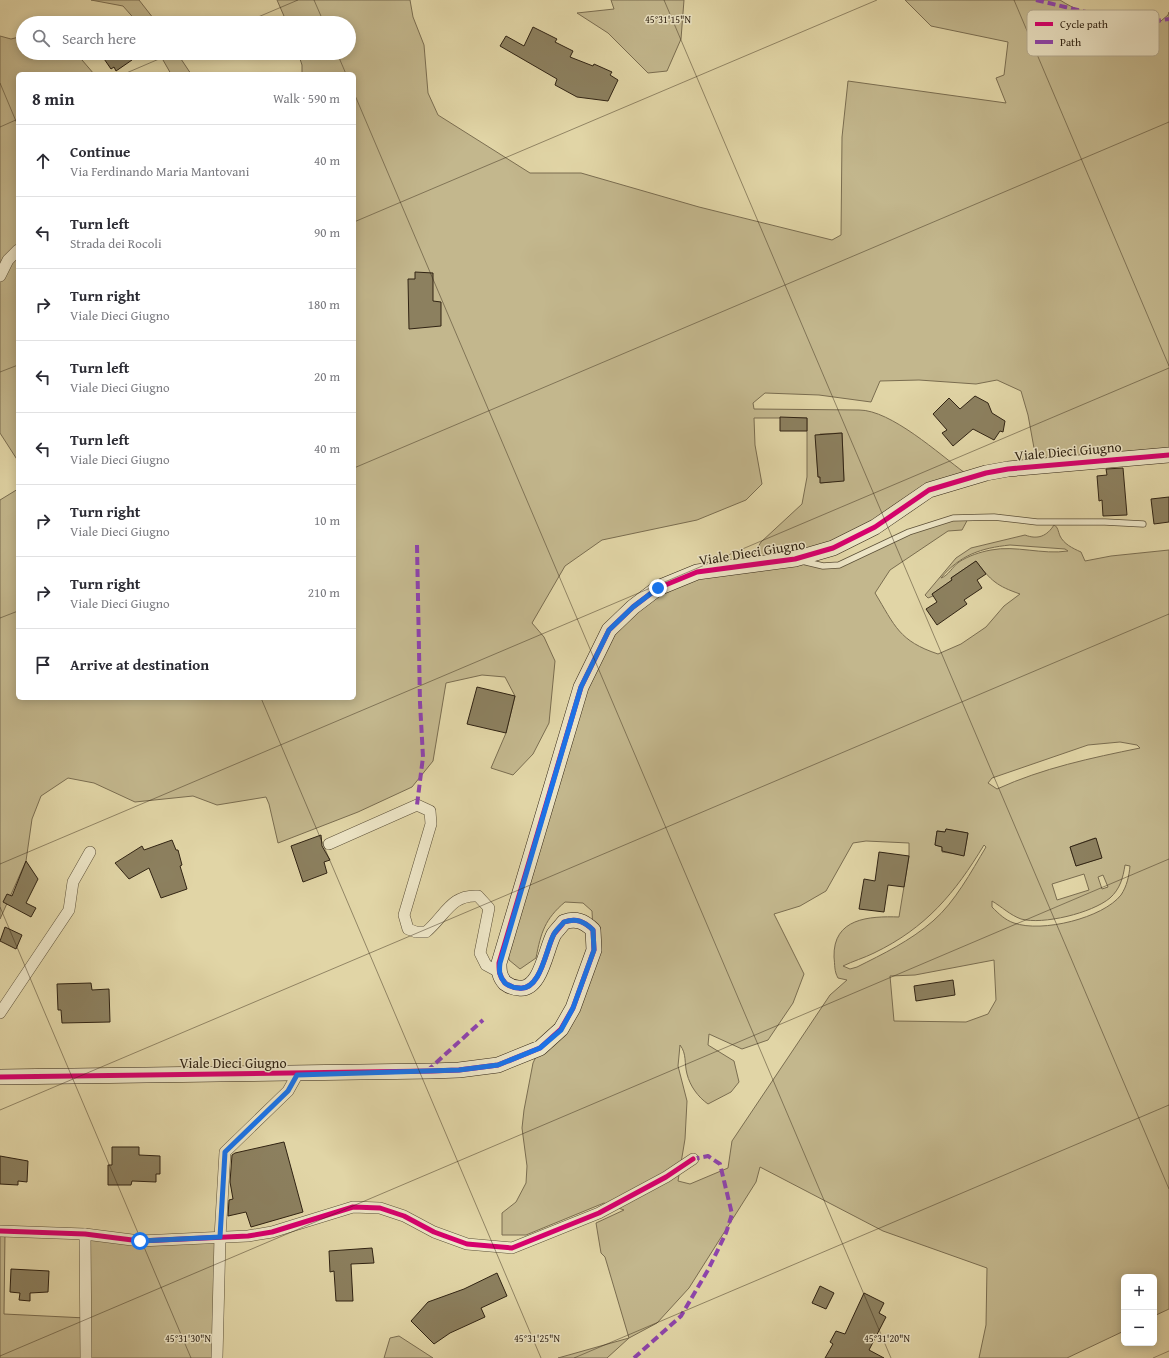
<!DOCTYPE html>
<html lang="en">
<head>
<meta charset="utf-8">
<style>
  :root { --surface:#fff; --page:#f2f2f3; --text:#2b2b33; --muted:#7c7c81; --line:#e1e1e2 }
  body { margin:0; font-family:"Gentium Book Plus",serif; background:var(--page); color:var(--text) }
  .controls { position:absolute; right:12px; bottom:12px; display:grid; overflow:hidden; border-radius:6px; box-shadow:0 2px 10px #0003 }
  .controls button { width:36px; height:36px; display:grid; place-items:center; padding:0; border:0; border-bottom:1px solid var(--line); background:var(--surface); color:var(--text); font:20px sans-serif }
  .stop { position:absolute; width:12px; height:12px; margin:-9px; border:3px solid #1a73e8; border-radius:50%; background:#fff }
  .stop.end { background:#1a73e8; border-color:#fff; box-shadow:0 1px 4px #0008 }
  .list { margin:0; padding:0; list-style:none }
  h2 { display:flex; justify-content:space-between; align-items:center; height:52px; margin:0; padding:0 16px; font-size:17px }
  h2 small { font-size:13px; font-weight:400; color:var(--muted) }
  .list li { display:grid; grid-template-columns:26px 1fr auto; gap:12px; align-items:center; box-sizing:border-box; height:72px; padding:0 16px; border-top:1px solid var(--line) }
  .list b { display:block; font-size:15px; white-space:nowrap }
  .list p { margin:0; font-size:13px; white-space:nowrap; color:var(--muted) }
  .list em { font-size:13px; font-style:normal; color:var(--muted) }
  .icon { flex:none; width:22px; height:22px; fill:none; stroke:currentColor; stroke-width:2; stroke-linecap:round; stroke-linejoin:round }
  .map { position:relative; flex:none; width:1169px; height:1358px; overflow:hidden }
  .search { position:absolute; background:var(--surface); box-shadow:0 2px 10px #0003; left:16px; top:16px; width:340px; height:44px; display:flex; align-items:center; gap:10px; box-sizing:border-box; padding:0 14px; border-radius:22px; color:var(--muted); font-size:15px }
  .panel { position:absolute; background:var(--surface); box-shadow:0 2px 10px #0003; left:16px; top:72px; width:340px; height:628px; border-radius:6px }
  .map>svg:first-child { display:block }
  .green { fill:#c3b78d; stroke:#7a6d50; fill-rule:evenodd }
  .building { fill:#8c805f; stroke:#302313 }
  .lines { fill:none; stroke-linecap:round; stroke-linejoin:round }
  .service-casing { stroke:#5c5038; stroke-width:7 }
  .minor-casing { stroke:#5c5038; stroke-width:12 }
  .secondary-casing { stroke:#302313; stroke-width:16 }
  .service { stroke:#ece4c5; stroke-width:5.5 }
  .minor { stroke:#ece4c5; stroke-width:11 }
  .secondary { stroke:#ece4c5; stroke-width:15 }
  .quiet { stroke:#8e44ad; stroke-width:4; stroke-dasharray:8 4; stroke-linecap:butt }
  .cycleway-casing { stroke:#ece4c5; stroke-width:8 }
  .cycleway { stroke:#d6006c; stroke-width:5 }
  .route { stroke:#1a73e8; stroke-width:5 }
  .ticks { fill:none; stroke:#302313; stroke-width:1; stroke-opacity:0.45 }
  .labels { text-anchor:middle; stroke-width:3; stroke-linejoin:round; paint-order:stroke }
  .street-label { font-size:14px; fill:#302313; stroke:#ece4c5 }
  .key { fill:#ece4c5; stroke:#b4aa90; stroke-width:1 }
  .key-label { font-size:11px; fill:#302313 }
  .ticks-label { font-size:10px; text-anchor:middle; fill:#302313; stroke:#ece4c5; stroke-width:3; stroke-linejoin:round; paint-order:stroke }
</style>
</head>
<body>
<div class="map">
<svg width="1169" height="1358" viewBox="0 0 1169 1358">
  <rect width="100%" height="100%" fill="#e1d5a6"/>
  <filter id="stains"><feTurbulence type="fractalNoise" baseFrequency=".005" numOctaves="4"/><feColorMatrix values="0 0 0 0 .2 0 0 0 0 .09 0 0 0 0 .02 0 0 0 .5 -.17"/></filter>
  <radialGradient id="worn" r=".72"><stop offset=".6" stop-color="#630" stop-opacity="0"/><stop offset="1" stop-color="#630" stop-opacity=".3"/></radialGradient>
  <g class="green">
    <path d="M91 0H139L157 23H138L123 6Z"/>
    <path d="M277 0H410L413 17 424 45 428 93 438 115 530 173H581L699 207 832 240 841 235 842 137 848 81 1006 103 996 78 1004 75 1008 42 931 26 905 0H1060C1087 18 1123 22 1155 26L1168 15 1169 12V448L1036 459 1028 415 1021 391 997 380 976 384 919 380 880 381 871 402 819 395 765 393 753 403 754 409 859 410C891 410 939 454 965 473L824 548 752 557 761 542 802 504 807 477V418H754L755 445 762 484 746 500 697 520 602 540 565 566 532 623 544 637 555 661 549 723 533 754 513 775 491 768 506 733 515 696 505 677 482 675 446 683 433 761 412 787 358 812 278 843 269 804 266 797 217 805 193 796 135 802 94 783 68 778 41 796 32 819 26 861 0 919V500L18 489V698H354V74H302V65L298 53H349V23H287ZM842 433 844 480 821 483 820 477H818L816 442H821L820 434Z"/>
    <path d="M611 0H684L681 39 667 71 648 73 608 33 577 13 614 9Z"/>
    <path d="M0 36 11 39 23 36V53H76L94 74H18V461L0 433Z"/>
    <path d="M159 53H177L191 74H171Z"/>
    <path d="M969 517 962 530 948 531 890 570 875 593C895 626 899 641 938 654L961 644 986 627 1004 606 1020 594C997 586 991 581 976 561L951 578 952 580 932 594 933 596 928 598 925 595 956 558 971 548 1025 535C1038 540 1047 536 1054 525 1058 527 1058 531 1060 536 1064 544 1072 548 1081 552L1085 561 1111 556 1169 550V1309L1154 1316V1277H1124V1331L1067 1358H979L986 1325 987 1268 883 1231 760 1167 756 1182 689 1288 657 1323 629 1338 607 1358H558L629 1338 605 1257 601 1253 596 1223 624 1210 604 1203 526 1235H502V1213L516 1202 526 1183 527 1166 522 1128 524 1110 533 1063 540 1048 561 1029 594 950 592 911 583 903 565 902C545 919 541 932 536 958L520 969 509 960 507 939 581 687 633 607 697 572 795 559 823 566 839 565 936 522ZM1010 545 1065 549 1068 551C1042 555 1016 545 991 550 980 552 968 556 959 562 953 566 948 576 941 578 960 555 981 548 1010 545ZM1120 742 1137 745 1140 748C1091 758 1043 768 997 789L988 783 992 778 1088 745ZM946 829 968 833 964 855 942 852V847L935 845 937 831 945 832ZM1095 838 1101 858 1076 866 1070 847ZM866 841 909 843V856L899 917C869 916 833 918 834 957 835 965 834 971 838 978L847 980 830 995 732 1141 728 1168 690 1184 678 1181 685 1139 687 1101 678 1066 680 1045C687 1054 684 1063 687 1074 690 1086 698 1097 708 1104L731 1092 739 1082 734 1061 708 1045 709 1034 742 1049 768 1040 793 1003 804 974 774 914 800 906 826 891 853 843ZM984 845 986 847C971 872 955 902 933 921 910 941 883 954 857 967L850 969 843 966C853 961 864 958 874 953 926 928 955 893 984 845ZM1125 865 1130 866C1129 876 1127 886 1121 895 1103 918 1042 933 1014 923 1005 920 999 914 992 907V901C1002 907 1010 915 1021 919 1043 925 1092 913 1110 898 1120 889 1123 878 1125 865ZM1084 874 1089 890 1057 900 1052 884ZM1103 875 1108 887 1102 889 1098 877ZM994 960 996 1000 988 1014 966 1022 894 1021 890 976 915 975Z"/>
    <path d="M0 1231 5 1232 4 1314 86 1318 85 1234 220 1237 217 1358H0Z"/>
    <path d="M399 1336 433 1358H384L390 1338Z"/>
  </g>
  <g class="building">
    <path d="M533 27 557 39 555 42 573 51 570 57 593 66 594 64 612 72 610 75 618 80 608 101 577 97 555 85 557 79 500 46 506 36 524 46Z"/>
    <path d="M100 53H128L132 60 116 71 114 67 111 69Z"/>
    <path d="M415 272 433 273V301L441 302V326L409 329 408 279H415Z"/>
    <path d="M975 396 988 403 992 413 1005 421 1003 432 1000 431 994 440 973 429 953 446 942 433 947 430 933 414 949 398 960 409Z"/>
    <path d="M780 417 807 418V431H780Z"/>
    <path d="M842 433 844 481 820 483V477H818L815 435Z"/>
    <path d="M1123 468 1127 515 1103 516 1102 500 1099 501 1097 476 1107 475 1106 469Z"/>
    <path d="M1169 497V522L1154 524 1151 499Z"/>
    <path d="M976 561 986 574 977 580 982 588 964 600 967 604 937 625 926 609 937 602 932 594 952 580 951 578Z"/>
    <path d="M477 687 515 696 506 733 467 724Z"/>
    <path d="M946 829 968 833 964 856 942 851V847L935 845 937 831 945 832Z"/>
    <path d="M321 835 322 846 330 860 324 862 327 873 303 882 291 846Z"/>
    <path d="M1096 838 1102 858 1076 866 1070 847Z"/>
    <path d="M172 840 176 850H178L182 865 180 866 187 889 161 898 149 868 129 879 115 863 142 846 144 850Z"/>
    <path d="M879 852 909 856 904 887 888 885 884 912 859 909 864 879 875 881Z"/>
    <path d="M26 861 38 879 26 903 36 908 31 917 3 902 7 894 12 896Z"/>
    <path d="M5 927 22 935 16 949 0 941Z"/>
    <path d="M953 980 955 995 916 1001 914 986Z"/>
    <path d="M91 983 92 990 109 989 110 1022 62 1023 61 1010H58L57 984Z"/>
    <path d="M284 1142 303 1212 251 1227 246 1212 228 1216 229 1200 233 1199 230 1182 232 1155 235 1153Z"/>
    <path d="M112 1147H139V1155L160 1156V1174H156V1182L132 1181 131 1185H108V1165H112Z"/>
    <path d="M0 1156 28 1161 27 1182 18 1181V1185L0 1184Z"/>
    <path d="M372 1248 374 1263 351 1264 353 1301H336L334 1271 330 1272 329 1251Z"/>
    <path d="M11 1269 49 1271 48 1292 30 1293V1301L19 1300 20 1293 10 1292Z"/>
    <path d="M497 1273 507 1296 481 1308 485 1317 450 1333 434 1344 411 1321 428 1302 464 1289Z"/>
    <path d="M820 1286 834 1293 826 1309 812 1303Z"/>
    <path d="M864 1293 884 1303 879 1313 886 1317 869 1350 884 1358H825L833 1344 830 1342 836 1331 845 1334Z"/>
  </g>
  <g class="lines">
    <g class="service-casing">
      <path id="service" d="M802 561 823 566 839 565 909 532 953 518 994 517 1037 522H1105L1143 524"/>
    </g>
    <g class="minor-casing">
      <g id="minor">
        <path d="M0 276 8 260 18 250"/>
        <path d="M329 844 417 805 430 811 431 824 404 915 408 929 416 932H426C445 916 451 894 478 896L489 908 480 953 486 965 499 972"/>
        <path d="M0 1013 69 910 73 882 90 852"/>
        <path d="M0 1231 85 1234 140 1241 248 1236 272 1232 353 1207 380 1208 404 1216 434 1232 467 1244 512 1248 599 1213 666 1177 693 1159"/>
        <path d="M85 1234 86 1358"/>
        <path d="M217 1358 220 1237 225 1152 288 1091 297 1075"/>
      </g>
    </g>
    <g class="secondary-casing">
      <path id="secondary" d="M0 1077 431 1071 459 1070 498 1065 540 1048 561 1029 573 1008 594 950 593 930C584 921 576 918 564 922 561 926 557 930 554 934 546 948 541 991 519 988 514 988 509 986 505 983 499 976 499 971 499 963L581 687 609 630 633 607 658 588 697 572 795 559 833 548 875 527 929 490 986 473 1008 469 1169 455"/>
    </g>
    <use href="#service" class="service"/>
    <use href="#minor" class="minor"/>
    <use href="#secondary" class="secondary"/>
    <g class="quiet">
      <path d="M1036 0 1136 24 1169 19"/>
      <path d="M417 545 420 703 423 757 417 805"/>
      <path d="M427 1071 483 1020"/>
      <path d="M634 1358 681 1316 708 1270 726 1233 732 1214 720 1164 708 1156 693 1159"/>
    </g>
    <g class="cycleway-casing">
      <g id="cycleway">
        <path d="M0 1077 431 1071 459 1070 498 1065 540 1048 561 1029 573 1008 594 950 593 930C584 921 576 918 564 922 561 926 557 930 554 934 546 948 541 991 519 988 514 988 509 986 505 983 499 976 499 971 499 963L581 687 609 630 633 607 658 588 697 572 795 559 833 548 875 527 929 490 986 473 1008 469 1169 455"/>
        <path d="M0 1231 85 1234 140 1241 248 1236 272 1232 353 1207 380 1208 404 1216 434 1232 467 1244 512 1248 599 1213 666 1177 693 1159"/>
      </g>
    </g>
    <use href="#cycleway" class="cycleway"/>
  </g>
  <g class="lines">
    <path class="route" d="M140 1241 220 1237 225 1152 288 1091 297 1075 459 1070 498 1065 540 1048 561 1030 573 1008 594 950 593 930C584 921 576 918 564 922 561 926 556 930 554 934 546 948 541 991 519 988 514 988 509 986 505 983 499 976 499 971 500 963L581 687 609 630 633 607 658 588"/>
  </g>
  <path class="ticks" d="M314 0 324 23M664 0 1169 1189M1014 0 1169 366M244 23 298 0M337 53 346 74M124 74 173 53M0 83 18 126M354 93 891 1358M0 127 18 119M354 222 877 0M0 372 18 365M354 468 1169 122M0 618 18 611M261 698 541 1358M0 864 1169 368M0 907 191 1358M0 1110 1169 614M0 1356 1169 859M574 1358 1169 1105M1153 1358 1169 1351"/>
  <g class="labels">
    <g class="street-label">
      <text transform="translate(1068 451) rotate(-5)" y="5">Viale Dieci Giugno</text>
      <text transform="translate(752 552) rotate(-9)" y="5">Viale Dieci Giugno</text>
      <text x="233" y="1068">Viale Dieci Giugno</text>
    </g>
  </g>
  <rect x="1027" y="10" width="132" height="46" rx="6" class="key"/>
  <rect x="1035" y="22" width="18" height="4" fill="#d6006c"/>
  <rect x="1035" y="40" width="18" height="4" fill="#8e44ad"/>
  <g class="key-label">
    <text x="1060" y="28">Cycle path</text>
    <text x="1060" y="46">Path</text>
  </g>
  <g class="ticks-label">
    <text x="668" y="23">45°31'15"N</text>
    <text x="188" y="1342">45°31'30"N</text>
    <text x="537" y="1342">45°31'25"N</text>
    <text x="887" y="1342">45°31'20"N</text>
  </g>
  <rect width="100%" height="100%" filter="url(#stains)"/>
  <rect width="100%" height="100%" fill="url(#worn)"/>
</svg>
<div class="controls">
<button>+</button>
<button>−</button>
</div>
<div class="stop" style="left:140px;top:1241px"></div>
<div class="stop end" style="left:658px;top:588px"></div>
<div class="search"><svg class="icon" aria-label="search" viewBox="0 0 24 24"><circle cx="10" cy="10" r="6"/><path d="M15 15l6 6"/></svg>Search here</div>
<section class="panel">
<h2>8 min<small>Walk · 590 m</small></h2>
<ul class="list">
<li><svg class="icon" aria-label="ahead" viewBox="0 0 24 24"><path d="M12 20V5M6 11l6-6 6 6"/></svg><div><b>Continue</b><p>Via Ferdinando Maria Mantovani</p></div><em>40 m</em></li>
<li><svg class="icon" aria-label="left" viewBox="0 0 24 24"><path d="M17 20v-9H6M10 6l-5 5 5 5"/></svg><div><b>Turn left</b><p>Strada dei Rocoli</p></div><em>90 m</em></li>
<li><svg class="icon" aria-label="right" viewBox="0 0 24 24"><path d="M7 20v-9h11M14 6l5 5-5 5"/></svg><div><b>Turn right</b><p>Viale Dieci Giugno</p></div><em>180 m</em></li>
<li><svg class="icon" aria-label="left" viewBox="0 0 24 24"><path d="M17 20v-9H6M10 6l-5 5 5 5"/></svg><div><b>Turn left</b><p>Viale Dieci Giugno</p></div><em>20 m</em></li>
<li><svg class="icon" aria-label="left" viewBox="0 0 24 24"><path d="M17 20v-9H6M10 6l-5 5 5 5"/></svg><div><b>Turn left</b><p>Viale Dieci Giugno</p></div><em>40 m</em></li>
<li><svg class="icon" aria-label="right" viewBox="0 0 24 24"><path d="M7 20v-9h11M14 6l5 5-5 5"/></svg><div><b>Turn right</b><p>Viale Dieci Giugno</p></div><em>10 m</em></li>
<li><svg class="icon" aria-label="right" viewBox="0 0 24 24"><path d="M7 20v-9h11M14 6l5 5-5 5"/></svg><div><b>Turn right</b><p>Viale Dieci Giugno</p></div><em>210 m</em></li>
<li><svg class="icon" aria-label="arrive" viewBox="0 0 24 24"><path d="M6 21V4h12l-3 4 3 4H6"/></svg><div><b>Arrive at destination</b></div></li>
</ul>
</section>
</div>
</body>
</html>
